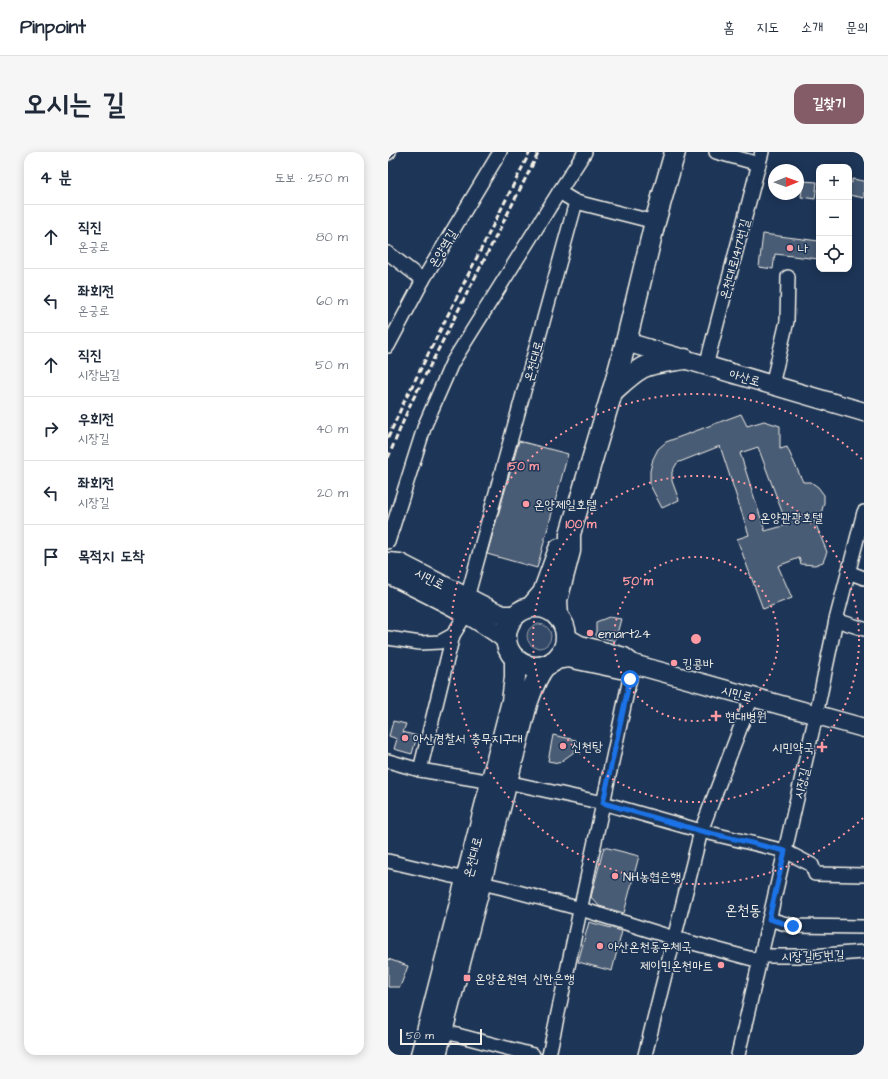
<!DOCTYPE html>
<html lang="ko">
<head>
<meta charset="utf-8">
<style>
  :root { --surface:#fff; --page:#f6f6f7; --text:#1f2937; --muted:#747a83; --line:#e0e1e3; --accent:#845c67 }
  body { margin:0; font-family:"Architects Daughter","Poor Story",sans-serif; background:var(--page); color:var(--text) }
  .controls { position:absolute; right:12px; top:12px; display:grid; overflow:hidden; border-radius:8px; box-shadow:0 2px 10px #0003 }
  .controls button { width:36px; height:36px; display:grid; place-items:center; padding:0; border:0; border-bottom:1px solid var(--line); background:var(--surface); color:var(--text); font:20px sans-serif }
  .compass { position:absolute; left:380px; top:12px; width:36px; height:36px; border-radius:50%; background:var(--surface); box-shadow:0 2px 10px #0003; rotate:89deg }
  .scale { position:absolute; left:12px; bottom:10px; width:82px; box-sizing:border-box; padding-left:4px; border:2px solid #f4f1e8; border-top:0; font-size:11px; line-height:14px; white-space:nowrap; color:#f4f1e8; -webkit-text-stroke:3px #1d3557; paint-order:stroke }
  .stop { position:absolute; width:12px; height:12px; margin:-9px; border:3px solid #1a73e8; border-radius:50%; background:#fff }
  .stop.end { background:#1a73e8; border-color:#fff; box-shadow:0 1px 4px #0008 }
  .list { margin:0; padding:0; list-style:none }
  h2 { display:flex; justify-content:space-between; align-items:center; height:52px; margin:0; padding:0 16px; font-size:17px }
  h2 small { font-size:13px; font-weight:400; color:var(--muted) }
  .list li { display:grid; grid-template-columns:26px 1fr auto; gap:12px; align-items:center; box-sizing:border-box; height:64px; padding:0 16px; border-top:1px solid var(--line) }
  .list b { display:block; font-size:15px; white-space:nowrap }
  .list p { margin:0; font-size:13px; white-space:nowrap; color:var(--muted) }
  .list em { font-size:13px; font-style:normal; color:var(--muted) }
  .icon { flex:none; width:22px; height:22px; fill:none; stroke:currentColor; stroke-width:2; stroke-linecap:round; stroke-linejoin:round }
  .map { position:relative; flex:none; width:476px; height:903px; overflow:hidden; border-radius:12px }
  header { display:flex; align-items:center; gap:24px; box-sizing:border-box; height:56px; padding:0 20px; background:var(--surface); border-bottom:1px solid var(--line) }
  header strong { font-size:19px }
  nav { display:flex; gap:22px; margin-inline-start:auto; font-size:14px }
  .intro { display:flex; align-items:center; justify-content:space-between; box-sizing:border-box; height:96px; padding:0 24px }
  h1 { margin:0; font-size:28px }
  .button { padding:10px 18px; border-radius:12px; background:var(--accent); color:#fff; font-size:14px; font-weight:700 }
  main { display:flex; gap:24px; padding:0 24px }
  aside { flex:1; background:var(--surface); border-radius:12px; box-shadow:0 2px 10px #0003 }
  .map>svg:first-child { display:block }
  .green { fill:#354a67; stroke:#949ea8 }
  .building { fill:#485b74; stroke:#f4f1e8; fill-rule:evenodd }
  .lines { fill:none; stroke-linecap:round; stroke-linejoin:round }
  .street-casing { stroke:#f4f1e8; stroke-width:16 }
  .secondary-casing { stroke:#f4f1e8; stroke-width:21 }
  .primary-casing { stroke:#f4f1e8; stroke-width:23 }
  .street { stroke:#1d3557; stroke-width:13 }
  .secondary { stroke:#1d3557; stroke-width:18 }
  .primary { stroke:#1d3557; stroke-width:20 }
  .rail { stroke:#f4f1e8; stroke-width:3; stroke-dasharray:6 3; stroke-linecap:butt }
  .route { stroke:#1a73e8; stroke-width:5 }
  .ring { fill:none; stroke:#ff9aa2; stroke-width:2; stroke-dasharray:2 4 }
  .poi-dot { fill:#ff9aa2; stroke:#1d3557; stroke-width:1.5 }
  .labels { text-anchor:middle; stroke-width:3; stroke-linejoin:round; paint-order:stroke }
  .street-label { font-size:13px; fill:#f4f1e8; stroke:#1d3557 }
  .poi-label { font-size:13px; fill:#f4f1e8; stroke:#1d3557; text-anchor:start }
  .quarter-label { font-size:15px; fill:#f4f1e8; stroke:#1d3557 }
  .centre { fill:#ff9aa2; stroke:#1d3557; stroke-width:2 }
  .ring-label { font-size:12px; text-anchor:middle; font-weight:bold; fill:#ff9aa2; stroke:#1d3557; stroke-width:3; stroke-linejoin:round; paint-order:stroke }
</style>
</head>
<body>
<header>
<strong>Pinpoint</strong>
<nav><a>홈</a><a>지도</a><a>소개</a><a>문의</a></nav>
</header>
<div class="intro"><h1>오시는 길</h1><a class="button">길찾기</a></div>
<main>
<aside>
<h2>4 분<small>도보 · 250 m</small></h2>
<ul class="list">
<li><svg class="icon" aria-label="ahead" viewBox="0 0 24 24"><path d="M12 20V5M6 11l6-6 6 6"/></svg><div><b>직진</b><p>온궁로</p></div><em>80 m</em></li>
<li><svg class="icon" aria-label="left" viewBox="0 0 24 24"><path d="M17 20v-9H6M10 6l-5 5 5 5"/></svg><div><b>좌회전</b><p>온궁로</p></div><em>60 m</em></li>
<li><svg class="icon" aria-label="ahead" viewBox="0 0 24 24"><path d="M12 20V5M6 11l6-6 6 6"/></svg><div><b>직진</b><p>시장남길</p></div><em>50 m</em></li>
<li><svg class="icon" aria-label="right" viewBox="0 0 24 24"><path d="M7 20v-9h11M14 6l5 5-5 5"/></svg><div><b>우회전</b><p>시장길</p></div><em>40 m</em></li>
<li><svg class="icon" aria-label="left" viewBox="0 0 24 24"><path d="M17 20v-9H6M10 6l-5 5 5 5"/></svg><div><b>좌회전</b><p>시장길</p></div><em>20 m</em></li>
<li><svg class="icon" aria-label="arrive" viewBox="0 0 24 24"><path d="M6 21V4h12l-3 4 3 4H6"/></svg><div><b>목적지 도착</b></div></li>
</ul>
</aside>
<div class="map">
<svg width="476" height="903" viewBox="0 0 476 903">
  <rect width="100%" height="100%" fill="#1d3557"/>
  <filter id="ink" filterUnits="userSpaceOnUse"><feTurbulence type="fractalNoise" baseFrequency=".025" numOctaves="2"/><feDisplacementMap in="SourceGraphic" scale="8" xChannelSelector="R" yChannelSelector="G"/><feConvolveMatrix kernelMatrix="1 2 1 2 8 2 1 2 1" color-interpolation-filters="sRGB"/></filter>
  <g filter="url(#ink)">
    <circle class="green" cx="151" cy="484" r="12"/>
    <g class="building">
      <path d="M464 27 476 29V46L461 43V30L464 31Z"/>
      <path d="M415 29 429 30 427 47 413 45Z"/>
      <path d="M375 82 431 89V107L387 102 385 117 371 115Z"/>
      <path d="M353 262 359 274 376 269 392 274V297L399 295 415 330H423L430 335 436 343V351L433 362 426 368 439 400 435 410 427 413 413 412 411 406 390 414 404 446 375 457 349 387 361 383 332 294 289 311 284 320V329L291 348 274 356 262 333V319L265 307 270 297 278 290ZM370 295 399 373 377 379 352 301Z"/>
      <path d="M131 289 180 302 149 416 99 402Z"/>
      <path d="M221 465 233 467 227 489 208 484V470Z"/>
      <path d="M5 569 18 572 15 580 29 584 24 602 6 597 9 587 1 584Z"/>
      <path d="M165 583 188 588 186 600 171 611 160 609Z"/>
      <path d="M216 695 251 704 236 761 211 754 203 745Z"/>
      <path d="M201 770 234 779 224 819 190 810Z"/>
      <path d="M0 807 20 814 12 835H0Z"/>
    </g>
    <g class="lines">
      <g class="street-casing">
        <g id="street">
          <path d="M328 0 371 12"/>
          <path d="M0 1 1 0"/>
          <path d="M171 40 188 50 267 70"/>
          <path d="M0 101 35 128"/>
          <path d="M0 194 35 128 112 0"/>
          <path d="M318 214 374 0"/>
          <path d="M384 233 399 169 400 125"/>
          <path d="M0 390 37 273 64 211 171 40 197 0"/>
          <path d="M460 420 476 426"/>
          <path d="M79 446 188 50"/>
          <path d="M448 468 476 477"/>
          <path d="M0 486 32 491 52 490 65 483"/>
          <path d="M0 609 32 618 104 630"/>
          <path d="M32 618 65 483 78 462"/>
          <path d="M119 630 215 651 313 679 397 699 424 713 427 722 476 723"/>
          <path d="M0 709 115 736 193 757 286 786 372 809"/>
          <path d="M381 767 405 774 476 775"/>
          <path d="M373 804H423L476 800"/>
          <path d="M54 879 145 903"/>
          <path d="M161 903 245 512"/>
          <path d="M257 903 313 679 364 545"/>
          <path d="M350 903 397 699 428 563 448 468 476 360"/>
        </g>
      </g>
      <g class="secondary-casing">
        <g id="secondary">
          <path d="M238 190 476 260"/>
          <path d="M0 410 12 411 106 459 115 463H126"/>
          <path d="M0 417 6 425C44 444 84 462 118 488"/>
          <path d="M178 485 192 493 236 505 245 512 476 576"/>
          <path d="M167 508 180 506 232 517 245 512"/>
        </g>
      </g>
      <g class="primary-casing">
        <g id="primary">
          <path d="M224 240C233 232 243 222 254 216 265 210 284 209 297 207"/>
          <circle cx="148" cy="485" r="30"/>
          <path d="M143 455 155 441 171 397"/>
          <path d="M170 465 169 448 182 399V382L228 227 238 190 267 70 287 0"/>
          <path d="M33 903 124 549 127 525V506"/>
          <path d="M48 903 139 552C144 538 148 525 157 514"/>
        </g>
      </g>
      <use href="#street" class="street"/>
      <use href="#secondary" class="secondary"/>
      <use href="#primary" class="primary"/>
      <g class="rail">
        <path d="M0 286 15 252 142 0"/>
        <path d="M0 306 22 253 151 0"/>
      </g>
    </g>
  </g>
  <g class="lines" filter="url(#ink)">
    <path class="route" d="M242 527 215 651 313 679 397 699 381 767 405 774"/>
  </g>
  <g class="ring">
    <circle cx="308" cy="487" r="82"/>
    <circle cx="308" cy="487" r="163"/>
    <path d="M475 666A245 245 0 1 1 475 308"/>
  </g>
  <g class="poi-dot">
    <circle cx="402" cy="96" r="4"/>
    <circle cx="138" cy="352" r="4"/>
    <circle cx="364" cy="365" r="4"/>
    <circle cx="202" cy="481" r="4"/>
    <circle cx="286" cy="511" r="4"/>
    <path d="M326 558h4v4h4v4h-4v4h-4v-4h-4v-4h4z"/>
    <circle cx="17" cy="586" r="4"/>
    <circle cx="175" cy="594" r="4"/>
    <path d="M432 589h4v4h4v4h-4v4h-4v-4h-4v-4h4z"/>
    <circle cx="227" cy="724" r="4"/>
    <circle cx="212" cy="794" r="4"/>
    <circle cx="333" cy="813" r="4"/>
    <rect x="75" y="822" width="8" height="8" rx="2"/>
  </g>
  <g class="labels">
    <g class="street-label">
      <text transform="translate(54 96) rotate(-59)" y="5">온양역길</text>
      <text transform="translate(346 107) rotate(-75)" y="5">온천대로1417번길</text>
      <text transform="translate(145 209) rotate(-75)" y="5">온천대로</text>
      <text transform="translate(357 225) rotate(16)" y="5">아산로</text>
      <text transform="translate(42 426) rotate(27)" y="5">시민로</text>
      <text transform="translate(349 541) rotate(15)" y="5">시민로</text>
      <text transform="translate(413 631) rotate(-77)" y="5">시장길</text>
      <text transform="translate(84 705) rotate(-76)" y="5">온천대로</text>
      <text transform="translate(425 803) rotate(-2)" y="5">시장길15번길</text>
    </g>
    <g class="poi-label">
      <text x="410" y="101">나</text>
      <text x="146" y="357">온양제일호텔</text>
      <text x="372" y="370">온양관광호텔</text>
      <text x="210" y="486">emart24</text>
      <text x="294" y="516">킹콩바</text>
      <text x="337" y="569">현대병원</text>
      <text x="25" y="591">아산경찰서 충무지구대</text>
      <text x="183" y="599">신천탕</text>
      <text x="426" y="600" text-anchor="end">시민약국</text>
      <text x="235" y="729">NH농협은행</text>
      <text x="220" y="799">아산온천동우체국</text>
      <text x="325" y="818" text-anchor="end">제이민온천마트</text>
      <text x="87" y="831">온양온천역 신한은행</text>
    </g>
    <g class="quarter-label">
      <text x="355" y="763">온천동</text>
    </g>
  </g>
  <circle cx="308" cy="487" r="6" class="centre"/>
  <g class="ring-label">
    <text x="135" y="318">150 m</text>
    <text x="193" y="376">100 m</text>
    <text x="250" y="433">50 m</text>
  </g>
</svg>
<div class="controls">
<button>+</button>
<button>−</button>
<button><svg class="icon" aria-label="locate" viewBox="0 0 24 24"><circle cx="12" cy="12" r="6"/><path d="M12 2v4M12 18v4M2 12h4M18 12h4"/></svg></button>
</div>
<svg class="compass" viewBox="-18 -18 36 36"><path d="M0-13l5 13h-10z" fill="#e53935"/><path d="M0 13l5-13h-10z" fill="#747a83"/></svg>
<div class="scale">50 m</div>
<div class="stop" style="left:242px;top:527px"></div>
<div class="stop end" style="left:405px;top:774px"></div>
</div>
</main>
</body>
</html>
